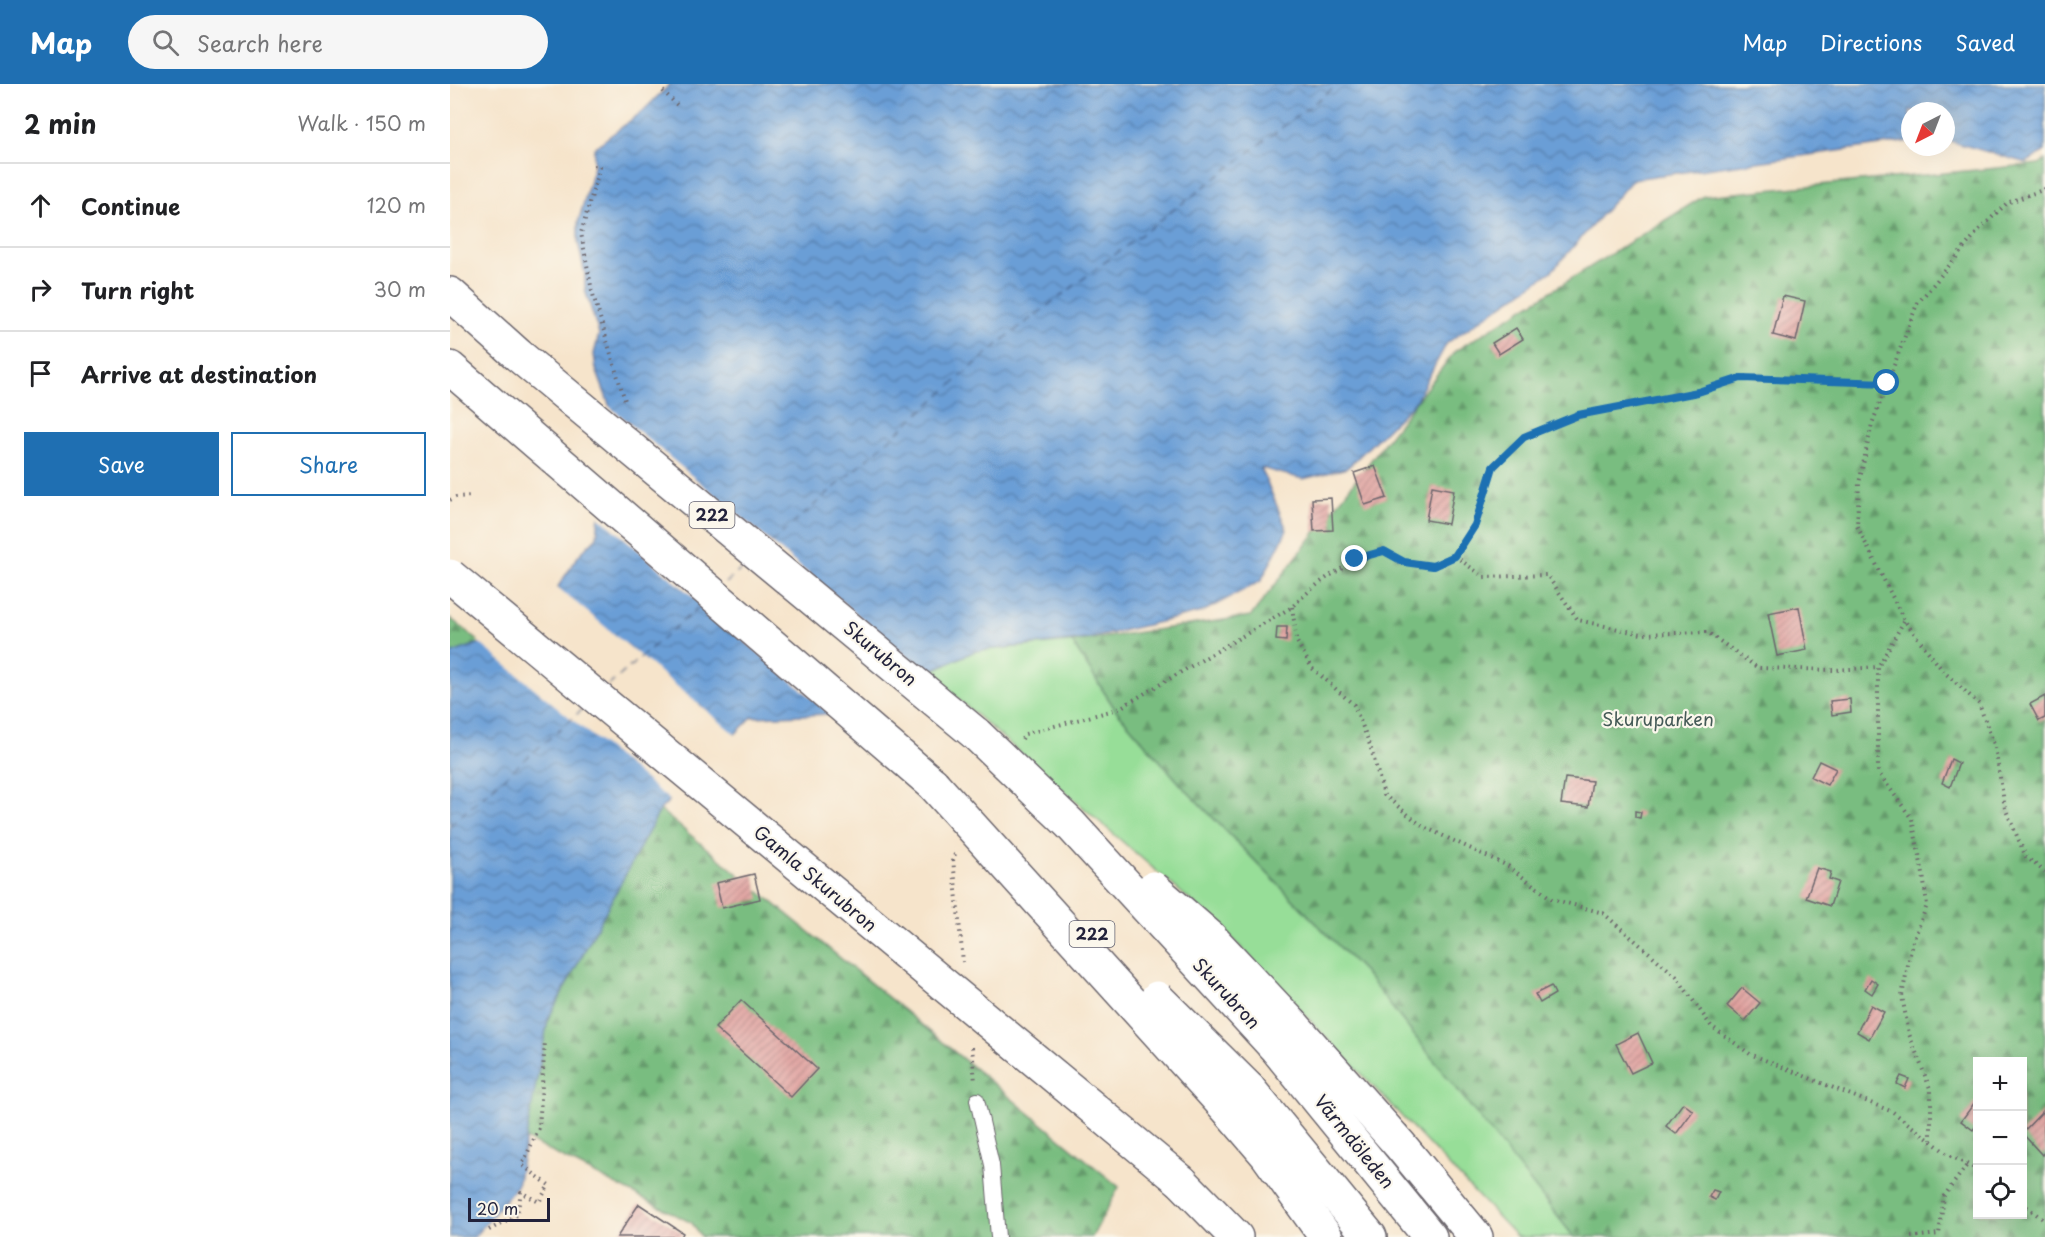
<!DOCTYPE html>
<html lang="en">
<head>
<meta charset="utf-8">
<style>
  :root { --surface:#fff; --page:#f6f6f6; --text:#202124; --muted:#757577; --line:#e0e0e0; --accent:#1f6fb2 }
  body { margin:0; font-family:"Playpen Sans",sans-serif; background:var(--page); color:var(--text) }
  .controls { position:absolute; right:18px; bottom:18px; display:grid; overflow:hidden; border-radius:0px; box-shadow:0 6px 24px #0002 }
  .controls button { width:54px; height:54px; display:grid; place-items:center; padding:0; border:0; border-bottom:2px solid var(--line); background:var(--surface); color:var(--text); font:30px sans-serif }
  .compass { position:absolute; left:1451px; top:18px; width:54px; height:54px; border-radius:50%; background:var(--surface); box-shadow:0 6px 24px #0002; rotate:222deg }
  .scale { position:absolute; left:18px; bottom:15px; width:82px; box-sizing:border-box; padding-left:6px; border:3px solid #22223b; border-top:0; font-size:16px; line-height:21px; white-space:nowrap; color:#22223b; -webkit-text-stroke:4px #fbf7ec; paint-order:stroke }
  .stop { position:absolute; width:18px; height:18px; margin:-14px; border:4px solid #1f6fb2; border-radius:50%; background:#fff }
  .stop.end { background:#1f6fb2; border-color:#fff; box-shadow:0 2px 6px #0008 }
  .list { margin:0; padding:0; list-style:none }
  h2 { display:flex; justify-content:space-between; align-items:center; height:78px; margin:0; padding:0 24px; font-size:26px }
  h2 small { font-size:20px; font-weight:400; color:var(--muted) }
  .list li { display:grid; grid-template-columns:39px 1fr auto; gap:18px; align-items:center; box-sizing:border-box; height:84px; padding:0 24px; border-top:2px solid var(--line) }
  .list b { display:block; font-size:22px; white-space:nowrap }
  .list em { font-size:20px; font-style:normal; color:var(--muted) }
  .actions { display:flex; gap:12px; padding:18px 24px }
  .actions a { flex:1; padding:14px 0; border:2px solid var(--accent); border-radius:0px; text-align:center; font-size:21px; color:var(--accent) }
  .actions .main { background:var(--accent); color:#fff }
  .icon { flex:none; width:33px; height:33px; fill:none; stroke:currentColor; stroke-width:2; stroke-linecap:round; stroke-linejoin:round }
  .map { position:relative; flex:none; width:1595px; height:1153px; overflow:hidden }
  header { display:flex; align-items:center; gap:36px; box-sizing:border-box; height:84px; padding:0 30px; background:var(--accent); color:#fff }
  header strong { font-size:28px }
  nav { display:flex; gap:33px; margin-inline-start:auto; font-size:21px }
  .search { width:420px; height:54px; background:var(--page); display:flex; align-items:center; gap:15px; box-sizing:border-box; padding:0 21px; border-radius:33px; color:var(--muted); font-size:22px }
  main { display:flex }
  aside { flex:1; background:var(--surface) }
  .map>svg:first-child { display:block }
  .green { fill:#97de98; stroke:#5c806a; stroke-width:1.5 }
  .forest { fill:url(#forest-firs); stroke:#4e705e; stroke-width:1.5; fill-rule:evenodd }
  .water { fill:url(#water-waves); stroke:#466088; stroke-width:1.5 }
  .pier { fill:#f6e4cb }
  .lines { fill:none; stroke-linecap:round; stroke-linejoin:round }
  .ferry { stroke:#425a81; stroke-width:1.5; stroke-dasharray:8 6; stroke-linecap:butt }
  .building { fill:url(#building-hatch) }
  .service-casing { stroke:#6c666d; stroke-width:16 }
  .secondary-casing { stroke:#6c666d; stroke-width:36 }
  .motorway-casing { stroke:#6c666d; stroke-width:36 }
  .path { stroke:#6c666d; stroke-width:4; stroke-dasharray:1.5 4.5; stroke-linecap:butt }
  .service { stroke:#fff; stroke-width:14 }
  .secondary { stroke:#fff; stroke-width:33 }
  .motorway { stroke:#fff; stroke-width:33 }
  .secondary-bridge-casing { stroke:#6c666d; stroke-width:36; stroke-linecap:butt }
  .motorway-bridge-casing { stroke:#6c666d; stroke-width:36; stroke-linecap:butt }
  .secondary-bridge { stroke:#fff; stroke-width:33 }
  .motorway-bridge { stroke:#fff; stroke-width:33 }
  .route { stroke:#1f6fb2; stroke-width:8 }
  .labels { text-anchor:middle; stroke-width:4.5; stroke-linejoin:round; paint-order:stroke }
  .shield { fill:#fbf7ec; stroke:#636270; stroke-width:1.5 }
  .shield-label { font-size:16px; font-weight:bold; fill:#22223b }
  .street-label { font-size:18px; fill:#22223b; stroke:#fbf7ec }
  .park-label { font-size:18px; fill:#455a57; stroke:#fbf7ec }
</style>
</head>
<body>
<header>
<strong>Map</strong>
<div class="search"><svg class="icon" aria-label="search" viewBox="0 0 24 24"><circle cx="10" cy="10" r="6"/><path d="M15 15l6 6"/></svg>Search here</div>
<nav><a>Map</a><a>Directions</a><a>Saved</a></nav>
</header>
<main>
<aside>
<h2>2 min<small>Walk · 150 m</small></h2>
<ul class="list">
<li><svg class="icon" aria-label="ahead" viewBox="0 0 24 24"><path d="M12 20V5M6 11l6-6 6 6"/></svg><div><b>Continue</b></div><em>120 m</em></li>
<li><svg class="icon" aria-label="right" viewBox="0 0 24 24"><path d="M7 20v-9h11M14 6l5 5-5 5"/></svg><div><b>Turn right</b></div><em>30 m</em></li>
<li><svg class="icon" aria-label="arrive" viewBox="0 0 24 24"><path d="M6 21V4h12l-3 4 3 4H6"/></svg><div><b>Arrive at destination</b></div></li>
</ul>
<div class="actions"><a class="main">Save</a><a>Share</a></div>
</aside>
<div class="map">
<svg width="1595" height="1153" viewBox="0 0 1595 1153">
  <defs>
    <pattern id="forest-firs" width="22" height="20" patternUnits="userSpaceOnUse" patternTransform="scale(1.5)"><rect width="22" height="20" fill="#79bd80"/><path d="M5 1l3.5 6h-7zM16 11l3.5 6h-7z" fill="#63996a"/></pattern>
    <pattern id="water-waves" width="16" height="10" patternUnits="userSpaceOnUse" patternTransform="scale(1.5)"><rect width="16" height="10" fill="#6a9ed6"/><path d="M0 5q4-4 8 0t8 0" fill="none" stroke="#5780af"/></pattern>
    <pattern id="building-hatch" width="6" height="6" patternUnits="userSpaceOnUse" patternTransform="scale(1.5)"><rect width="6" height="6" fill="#e0a19f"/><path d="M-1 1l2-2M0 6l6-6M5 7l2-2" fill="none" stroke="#b58383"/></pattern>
  </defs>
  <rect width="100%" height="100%" fill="#fbf7ec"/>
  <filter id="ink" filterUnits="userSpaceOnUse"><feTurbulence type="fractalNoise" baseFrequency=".0167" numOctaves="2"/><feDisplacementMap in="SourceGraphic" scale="12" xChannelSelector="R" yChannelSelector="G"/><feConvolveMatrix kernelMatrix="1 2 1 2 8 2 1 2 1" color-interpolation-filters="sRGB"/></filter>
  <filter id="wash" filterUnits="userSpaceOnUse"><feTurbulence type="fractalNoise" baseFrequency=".008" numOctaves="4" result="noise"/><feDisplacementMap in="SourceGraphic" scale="24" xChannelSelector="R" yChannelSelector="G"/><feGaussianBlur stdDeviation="1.35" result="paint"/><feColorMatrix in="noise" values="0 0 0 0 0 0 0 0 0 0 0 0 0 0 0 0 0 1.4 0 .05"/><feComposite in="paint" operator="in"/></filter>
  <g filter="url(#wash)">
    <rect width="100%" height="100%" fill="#f6e4cb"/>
    <path class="green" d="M622 558 665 625 732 702 914 888 1124 1153H1067L771 843 478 589 525 567Z"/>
    <g class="forest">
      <path d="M1595 76V1153H1124L914 888 732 702 665 625 622 558 801 532 1005 267 1254 112 1589 80ZM1528 978H1572V1130H1528Z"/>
      <path d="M0 534 31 559 0 570Z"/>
      <path d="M210 726 669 1103 642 1153H251L242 1139 74 1054 98 935Z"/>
    </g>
    <path class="water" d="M220 0H1595V67L1576 79 1496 56V27H1460V57L1183 95 1102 187 997 259 965 318 897 384 853 395 811 384 837 446 811 497 752 528 637 555 525 567 381 630 302 633 210 726 98 935 67 1102 24 1153H0V570L84 539 129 471 147 453 153 384 160 370 161 326 146 285 144 270 149 250 135 206V190L128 158V139L144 82V64L193 27Z"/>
    <g class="pier">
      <path d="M154 318 479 591 383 632 146 430 150 384 164 348Z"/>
      <path d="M106 502 287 652 222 718 27 557 82 536Z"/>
    </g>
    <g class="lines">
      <g class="ferry">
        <path d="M321 459 554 255 889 0"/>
        <path d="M276 499 297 480"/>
        <path d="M158 602 252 520"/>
        <path d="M0 741 135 623"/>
      </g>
    </g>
    <g id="blocks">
      <g class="building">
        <path d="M1333 212 1355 217 1346 257 1323 251Z"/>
        <path d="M1066 244 1073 255 1049 270 1042 259Z"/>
        <path d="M925 382 937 414 915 421 904 389Z"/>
        <path d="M982 402 1004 406 998 440 976 436Z"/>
        <path d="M881 414 883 446 864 447 862 415Z"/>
        <path d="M1349 523 1357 566 1327 572 1318 529Z"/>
        <path d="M827 543H837L836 557 826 556Z"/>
        <path d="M1595 612V634L1589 637 1580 620Z"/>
        <path d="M1400 615 1401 628 1382 631 1380 617Z"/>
        <path d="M1501 675 1509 679 1500 703 1492 699Z"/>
        <path d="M1369 677 1386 685 1377 701 1361 693Z"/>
        <path d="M1115 694 1142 697 1138 723 1111 720Z"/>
        <path d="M1185 727 1191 728 1190 734 1185 733Z"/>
        <path d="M1367 784 1381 788 1379 795 1388 798 1380 822 1356 814Z"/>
        <path d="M304 790 310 815 272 824 266 799Z"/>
        <path d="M1421 895 1428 900 1422 910 1415 905Z"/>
        <path d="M1101 902 1105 910 1090 919 1085 910Z"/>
        <path d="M1292 904 1310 919 1295 937 1277 922Z"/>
        <path d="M291 916 367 985 341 1013 265 944Z"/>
        <path d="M1421 921 1434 928 1419 955 1407 948Z"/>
        <path d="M1188 949 1202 979 1181 989 1166 960Z"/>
        <path d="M1451 992 1459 995 1455 1004 1447 1000Z"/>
        <path d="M1525 1018 1528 1020V1039L1523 1046 1511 1037Z"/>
        <path d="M1233 1019 1243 1027 1226 1050 1216 1042Z"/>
        <path d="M1593 1027 1595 1067 1592 1071 1572 1049Z"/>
        <path d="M1263 1106 1269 1108 1265 1116 1259 1113Z"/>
        <path d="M189 1120 233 1149 231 1153H167Z"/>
      </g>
    </g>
  </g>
  <g filter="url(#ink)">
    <use href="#blocks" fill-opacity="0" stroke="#6c666d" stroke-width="1.5"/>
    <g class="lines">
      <g class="service-casing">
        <path id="service" d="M527 1016 542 1081 548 1153"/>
      </g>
      <g class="secondary-casing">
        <path id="secondary" d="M731 1097 786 1153"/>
      </g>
      <g class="motorway-casing">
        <g id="motorway">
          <path d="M0 210 68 271 526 650"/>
          <path d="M0 284 483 700"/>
          <path d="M843 941 950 1061 1026 1153"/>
          <path d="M826 964 980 1153"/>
          <path d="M798 1004 920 1153"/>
          <path d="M780 1028 817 1071 876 1153"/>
        </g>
      </g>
      <g class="path">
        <path d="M213 7 228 22"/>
        <path d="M144 82 150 83 131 149 142 207 176 320"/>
        <path d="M1595 105 1557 119 1529 146 1467 220 1422 340 1409 399 1407 442 1454 536 1493 587 1529 620 1545 663 1555 724 1576 773 1595 788"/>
        <path d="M0 416 6 413 21 412"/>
        <path d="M1005 472 1034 493 1097 491 1128 536 1191 550 1257 548 1308 584 1385 586 1428 583"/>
        <path d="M842 523 847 558 862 584 904 621 920 661 934 711 972 742 1058 782 1102 815 1153 829 1226 892 1261 942 1300 970 1443 1028 1499 1071 1528 1086"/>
        <path d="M1454 537 1428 583V688L1462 735 1473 790 1477 821 1462 860 1452 912 1459 950 1481 1007V1056"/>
        <path d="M572 655 575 650 668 625 842 523C869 496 897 478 934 467L954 478 983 482 1005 472 1025 441 1043 383 1074 353 1128 331 1248 308 1291 294 1437 299"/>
        <path d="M505 770 503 775 513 878"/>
        <path d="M522 963 525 998"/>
        <path d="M1572 1119 1595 1137"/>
        <path d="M39 1146 67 1131 71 1108 89 1118 99 1101 72 1081 89 1044 95 957"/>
        <path d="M1461 1153 1489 1150 1494 1112 1517 1081"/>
      </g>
      <use href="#service" class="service"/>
      <use href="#secondary" class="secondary"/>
      <use href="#motorway" class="motorway"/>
      <g class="secondary-bridge-casing">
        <path id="secondary-bridge" d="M0 492 731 1097"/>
      </g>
      <g class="motorway-bridge-casing">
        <g id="motorway-bridge">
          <path d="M526 650 620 740 826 964"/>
          <path d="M483 700 780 1028"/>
          <path d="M703 804 761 854 843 941"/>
          <path d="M707 914 798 1004"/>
        </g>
      </g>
      <use href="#secondary-bridge" class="secondary-bridge"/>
      <use href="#motorway-bridge" class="motorway-bridge"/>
    </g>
  </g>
  <g class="lines" filter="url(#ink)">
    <path class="route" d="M905 475 934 467 954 478 983 482 1005 472 1025 441 1043 383 1074 353 1128 331 1248 308 1291 294 1437 299"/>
  </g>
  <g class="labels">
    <g class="shield">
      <rect x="239.5" y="418" width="45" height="26" rx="4.5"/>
      <rect x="619.5" y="837" width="45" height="26" rx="4.5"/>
    </g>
    <g class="shield-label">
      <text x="262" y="437">222</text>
      <text x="642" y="856">222</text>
    </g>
    <g class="street-label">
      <text transform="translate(430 570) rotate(40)" y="6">Skurubron</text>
      <text transform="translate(365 795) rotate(40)" y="6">Gamla Skurubron</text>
      <text transform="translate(776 910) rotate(47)" y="6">Skurubron</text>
      <text transform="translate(904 1058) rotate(51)" y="6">Värmdöleden</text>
    </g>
    <g class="park-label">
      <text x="1208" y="642">Skuruparken</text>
    </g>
  </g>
</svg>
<div class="controls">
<button>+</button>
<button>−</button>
<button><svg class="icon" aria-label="locate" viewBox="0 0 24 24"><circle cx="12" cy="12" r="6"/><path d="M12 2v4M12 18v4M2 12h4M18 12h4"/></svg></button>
</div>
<svg class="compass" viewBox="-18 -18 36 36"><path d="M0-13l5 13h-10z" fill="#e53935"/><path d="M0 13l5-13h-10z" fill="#757577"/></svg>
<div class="scale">20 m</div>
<div class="stop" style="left:1437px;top:299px"></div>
<div class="stop end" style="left:905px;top:475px"></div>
</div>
</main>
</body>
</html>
